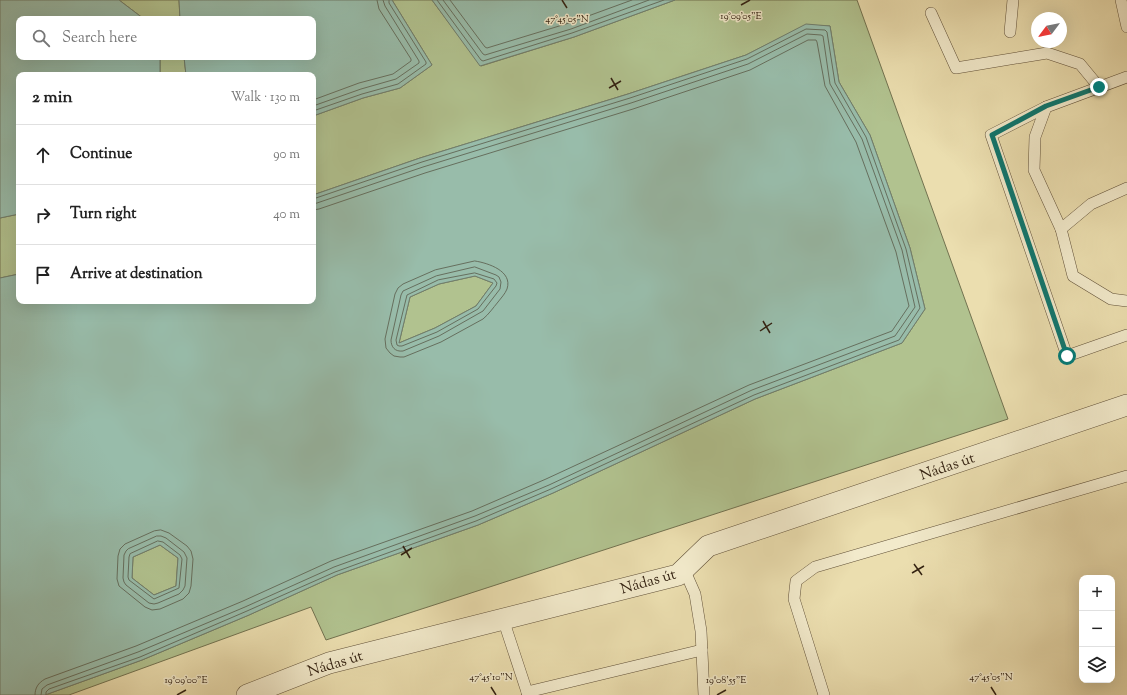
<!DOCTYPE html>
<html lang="en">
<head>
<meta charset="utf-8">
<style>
  :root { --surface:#fff; --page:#f2f2f2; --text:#222; --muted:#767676; --line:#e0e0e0 }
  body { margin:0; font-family:"Sorts Mill Goudy",serif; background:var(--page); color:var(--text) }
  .controls { position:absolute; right:12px; bottom:12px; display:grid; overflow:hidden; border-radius:8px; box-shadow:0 4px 16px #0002 }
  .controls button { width:36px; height:36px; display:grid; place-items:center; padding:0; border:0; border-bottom:1px solid var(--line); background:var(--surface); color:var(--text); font:20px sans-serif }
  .compass { position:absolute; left:1031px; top:12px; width:36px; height:36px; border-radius:50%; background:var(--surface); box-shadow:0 4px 16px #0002; rotate:238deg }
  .stop { position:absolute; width:12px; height:12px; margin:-9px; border:3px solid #0f766e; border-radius:50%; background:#fff }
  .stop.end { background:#0f766e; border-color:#fff; box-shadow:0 1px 4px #0008 }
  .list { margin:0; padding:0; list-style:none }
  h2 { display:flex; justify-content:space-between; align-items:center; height:52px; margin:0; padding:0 16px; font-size:17px }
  h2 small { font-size:13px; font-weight:400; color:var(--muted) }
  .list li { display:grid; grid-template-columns:26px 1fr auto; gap:12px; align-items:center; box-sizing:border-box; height:60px; padding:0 16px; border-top:1px solid var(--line) }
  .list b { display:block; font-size:15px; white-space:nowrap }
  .list em { font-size:13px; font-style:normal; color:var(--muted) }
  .icon { flex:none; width:22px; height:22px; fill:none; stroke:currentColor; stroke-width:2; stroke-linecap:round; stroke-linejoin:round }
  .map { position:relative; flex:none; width:1127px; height:695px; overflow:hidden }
  .search { position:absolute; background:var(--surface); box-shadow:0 4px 16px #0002; left:16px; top:16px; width:300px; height:44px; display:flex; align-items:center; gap:10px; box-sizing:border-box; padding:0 14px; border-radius:8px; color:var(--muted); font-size:15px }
  .panel { position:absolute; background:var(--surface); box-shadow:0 4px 16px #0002; left:16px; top:72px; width:300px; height:232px; border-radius:8px }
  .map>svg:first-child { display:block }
  .green { fill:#b1c28f; stroke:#727250 }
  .water { fill:#98bcaa; stroke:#707e6d; fill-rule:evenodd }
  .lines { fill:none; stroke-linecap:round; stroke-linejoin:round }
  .shore { stroke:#666f5e; stroke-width:1 }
  .service-casing { stroke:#615139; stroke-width:12 }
  .minor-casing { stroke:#615139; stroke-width:22 }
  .service { stroke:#f2eacb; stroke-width:11 }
  .minor { stroke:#f2eacb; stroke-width:21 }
  .route { stroke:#0f766e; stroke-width:5 }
  .ticks { fill:none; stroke:#332212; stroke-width:1.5 }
  .labels { text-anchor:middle; stroke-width:3; stroke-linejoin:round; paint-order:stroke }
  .street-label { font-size:15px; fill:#332212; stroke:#f2eacb }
  .ticks-label { font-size:10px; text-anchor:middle; fill:#332212; stroke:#f2eacb; stroke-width:3; stroke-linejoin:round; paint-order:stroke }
</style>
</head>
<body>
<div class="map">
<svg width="1127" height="695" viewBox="0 0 1127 695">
  <rect width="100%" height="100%" fill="#ebdeaf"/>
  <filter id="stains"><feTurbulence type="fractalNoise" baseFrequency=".005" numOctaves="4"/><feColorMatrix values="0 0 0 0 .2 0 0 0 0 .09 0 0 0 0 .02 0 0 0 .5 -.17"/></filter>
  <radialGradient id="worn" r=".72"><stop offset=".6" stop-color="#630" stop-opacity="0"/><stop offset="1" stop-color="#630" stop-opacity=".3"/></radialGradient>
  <g class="green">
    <path d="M119 0H179L180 19H144Z"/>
    <path d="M392 0H432L481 66 574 37 675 0H857L1008 419 326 640 311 607 69 695H45L142 660 249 615 337 575 478 525 553 493 755 399 902 343 925 309 910 248 870 135 839 82 830 26 806 25 746 55 628 94 420 158 313 195V116L363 98 400 88 432 65Z"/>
    <path d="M160 57H184L186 75H160Z"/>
    <path d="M19 214V274L0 278V218Z"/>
    <path d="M475 276 493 283 476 306 435 328 399 343 410 297 439 284Z"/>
    <path d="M160 545 178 558 176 586 154 595 132 578 133 557Z"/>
  </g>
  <g class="water">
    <path d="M0 0H119L144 19H19V57H160V75H19V214L0 218Z"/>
    <path d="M179 0H392L432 65 400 88 363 98 313 116V75H186L184 57H313V19H180Z"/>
    <path d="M432 0H675L574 37 480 66Z"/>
    <path d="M806 24 830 26 839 82 870 135 910 248 925 309 902 343 755 399 553 493 478 525 337 575 249 615 142 660 45 695H0V278L19 274V301H313V195L420 158 628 94 746 55ZM475 276 493 283 476 306 435 328 399 343 410 297 439 284ZM160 545 178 558 176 586 154 595 132 578 133 557Z"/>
  </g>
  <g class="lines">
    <g class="shore">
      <path d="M437 0 481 60 483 61 572 33 664 0"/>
      <path d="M443 0 483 54 485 55 571 29 649 0"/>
      <path d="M450 0 485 47 487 48 569 23 632 0"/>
      <path d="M313 100 359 83 393 74 411 61V59L379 9 377 0"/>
      <path d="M313 106 361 89 396 79 419 63V61L385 6 383 0"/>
      <path d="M313 111 362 94 398 84 426 64V62L389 3V0"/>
      <path d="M475 261C488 263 513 271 507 289 505 294 501 298 498 302 493 308 489 314 483 319L441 342 404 357H400L394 356 390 353 386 348 385 339 395 294 398 288 403 284 435 270Z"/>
      <path d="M475 267 496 275 499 277 501 282 500 289 483 311 439 336 403 351C395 352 391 347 391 340L401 295 403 291 436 276Z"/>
      <path d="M475 273 494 279 497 283 496 286 478 309 437 332 402 346H399L397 345 396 340 407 295 438 280Z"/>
      <path d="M161 530 169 533 187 546 191 551 193 559 191 586 189 593 183 599 160 609 152 610 145 607 119 586 117 579 118 556 120 549 125 544 154 531Z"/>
      <path d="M157 536H161L166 538 184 552 187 558 185 586 183 590 179 594 158 603 154 604 149 603 126 585 124 582 123 578 124 555 126 551 128 549Z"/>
      <path d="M158 541 163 542 180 555 182 559 179 588 154 599 129 580 128 577 129 557 130 554Z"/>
      <path d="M35 695C35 688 38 683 45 679L136 646 243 601 331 561 472 511 546 479 749 385 892 331 909 306 896 252 856 142 825 86 817 42 816 40H808L750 70 633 109 425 173 319 209 313 210"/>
      <path d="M41 695 42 689 47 685 138 652 245 607 334 567 475 516 549 485 752 390 895 336 915 307 902 250 862 139 830 84 823 36 821 35 807 34 748 64 631 103 423 167 317 203 313 204"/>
      <path d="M46 695V692L49 689 140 657 247 611 335 572 476 521 551 489 754 395 899 340 920 308 906 249 866 137 835 83 827 32 825 30 806 29 747 59 630 98 422 162 313 199"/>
    </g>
    <g class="service-casing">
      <g id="service">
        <path d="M1121 0 1127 27"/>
        <path d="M931 13 956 68 1047 53 1080 64 1099 87"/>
        <path d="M1010 32 1013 0"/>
        <path d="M1127 77 1046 107 991 135 1067 356 1127 335"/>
        <path d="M1046 107 1035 137 1034 170 1061 229 1073 276 1111 299 1127 301"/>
        <path d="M1061 229 1091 204 1127 188"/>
        <path d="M684 569 695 594 701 631 704 695"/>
        <path d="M503 619 528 695"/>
        <path d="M527 692 702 650"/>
        <path d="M824 695 794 599 796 581 815 567 1127 476"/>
      </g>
    </g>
    <g class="minor-casing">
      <path id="minor" d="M247 695 329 663 678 575 708 546 1127 405"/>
    </g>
    <use href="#service" class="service"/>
    <use href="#minor" class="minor"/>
  </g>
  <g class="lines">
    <path class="route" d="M1067 356 992 135 1046 106 1099 87"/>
  </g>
  <path class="ticks" d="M562 0 567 8M741 5 750 0M611 78 618 90M609 88 621 81M763 321 770 333M760 331 772 323M403 546 410 558M401 555 412 548M914 564 922 575M912 573 924 566M491 687 496 695M991 687 996 695M177 695 186 690M717 695 726 690"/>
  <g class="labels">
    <g class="street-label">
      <text transform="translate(947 466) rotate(-19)" y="5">Nádas út</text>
      <text transform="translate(648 581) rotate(-16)" y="5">Nádas út</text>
      <text transform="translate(335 663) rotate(-17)" y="5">Nádas út</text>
    </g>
  </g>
  <g class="ticks-label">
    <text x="741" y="19">19°09'05"E</text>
    <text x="567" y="22">47°45'05"N</text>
    <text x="491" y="680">47°45'10"N</text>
    <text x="991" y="680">47°45'05"N</text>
    <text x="186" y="683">19°09'00"E</text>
    <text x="726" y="683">19°08'55"E</text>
  </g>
  <rect width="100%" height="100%" filter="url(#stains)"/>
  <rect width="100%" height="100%" fill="url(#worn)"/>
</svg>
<div class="controls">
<button>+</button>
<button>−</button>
<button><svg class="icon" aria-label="layers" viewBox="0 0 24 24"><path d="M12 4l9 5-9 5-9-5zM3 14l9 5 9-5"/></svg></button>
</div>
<svg class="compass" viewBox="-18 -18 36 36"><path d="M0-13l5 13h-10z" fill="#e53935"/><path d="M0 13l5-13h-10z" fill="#767676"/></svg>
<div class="stop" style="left:1067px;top:356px"></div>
<div class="stop end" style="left:1099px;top:87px"></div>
<div class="search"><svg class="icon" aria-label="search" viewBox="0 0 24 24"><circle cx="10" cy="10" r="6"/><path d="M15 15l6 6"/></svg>Search here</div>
<section class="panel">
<h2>2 min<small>Walk · 130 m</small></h2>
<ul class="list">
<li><svg class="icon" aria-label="ahead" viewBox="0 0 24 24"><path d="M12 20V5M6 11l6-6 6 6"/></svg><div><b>Continue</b></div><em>90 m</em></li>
<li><svg class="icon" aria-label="right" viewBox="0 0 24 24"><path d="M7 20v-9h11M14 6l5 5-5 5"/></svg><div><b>Turn right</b></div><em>40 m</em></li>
<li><svg class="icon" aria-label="arrive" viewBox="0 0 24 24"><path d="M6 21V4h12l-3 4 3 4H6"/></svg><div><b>Arrive at destination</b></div></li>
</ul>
</section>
</div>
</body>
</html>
